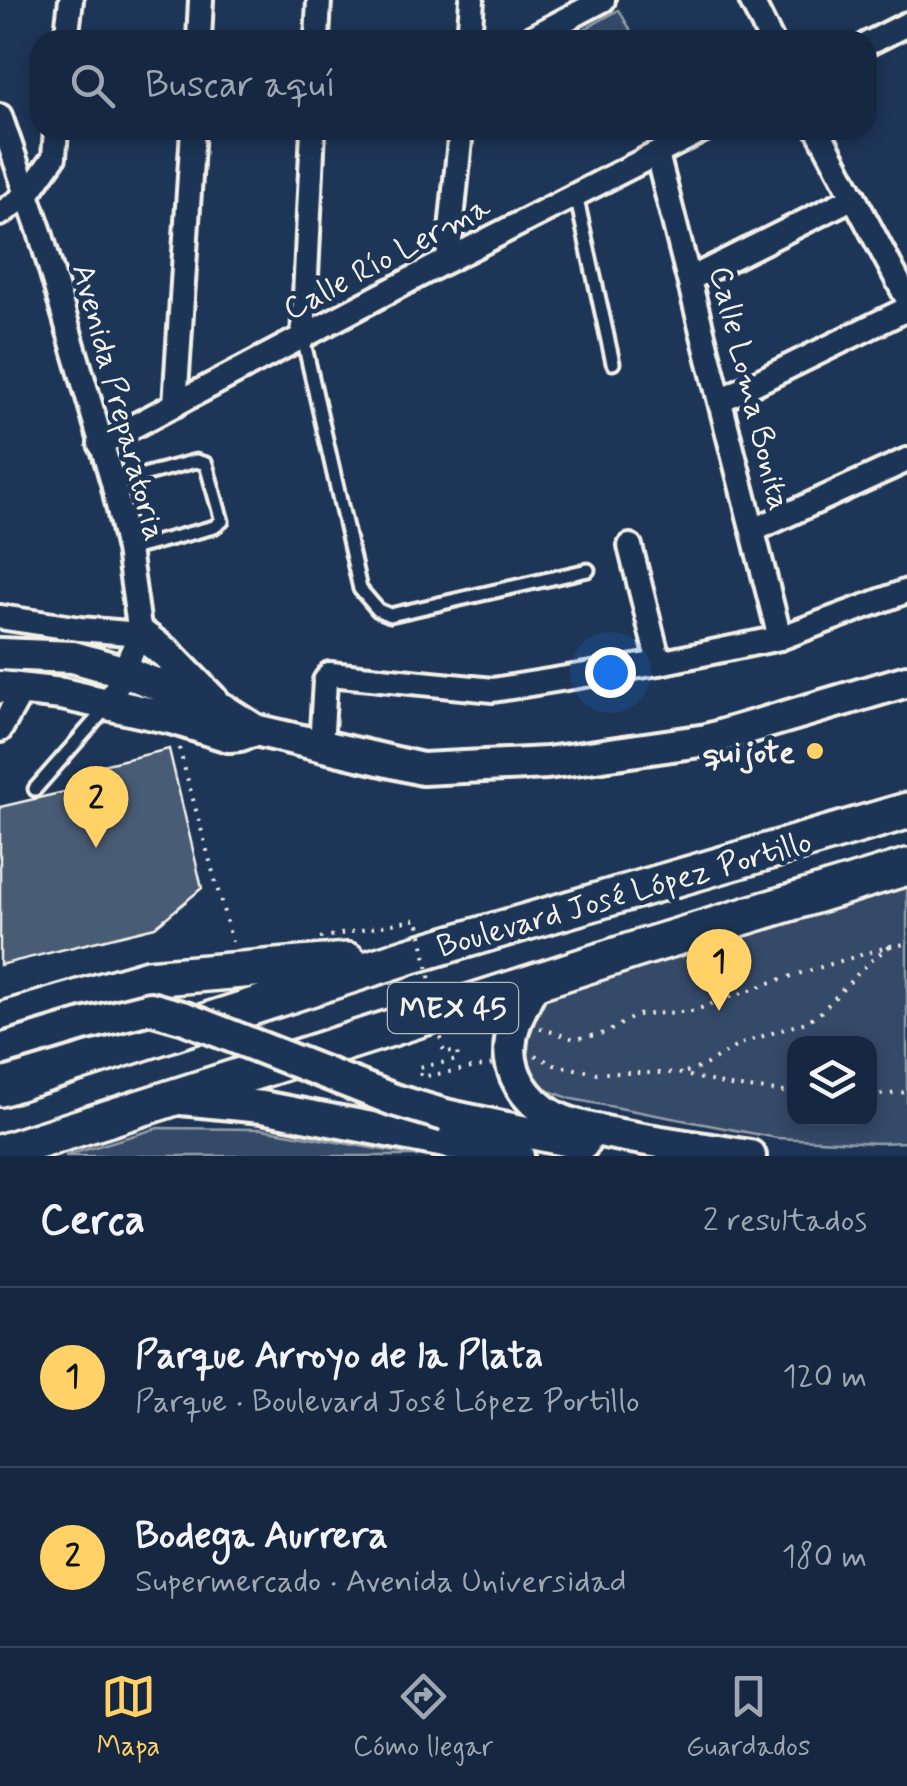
<!DOCTYPE html>
<html lang="es">
<head>
<meta charset="utf-8">
<style>
  :root { --surface:#162841; --page:#1f3048; --text:#f1f3f6; --muted:#9ea6b1; --line:#35445a; --accent:#ffd166 }
  body { margin:0; font-family:Mynerve,sans-serif; background:var(--page); color:var(--text) }
  .controls { position:absolute; right:30px; bottom:30px; display:grid; overflow:hidden; border-radius:20px; box-shadow:0 5px 15px #0003 }
  .controls button { width:90px; height:90px; display:grid; place-items:center; padding:0; border:0; border-bottom:2px solid var(--line); background:var(--surface); color:var(--text); font:50px sans-serif }
  .you { position:absolute; left:610px; top:672px; width:35px; height:35px; margin:-25px; border:8px solid #fff; border-radius:50%; background:#1a73e8; box-shadow:0 0 0 15px #1a73e833 }
  .badge { display:grid; place-items:center; width:65px; height:65px; border-radius:50%; background:var(--accent); color:#111; font-size:32px; font-weight:700 }
  .pin { position:absolute; translate:-50% -82px; filter:drop-shadow(0 2px 5px #0008) }
  .pin::after { content:''; position:absolute; top:52px; width:35px; height:30px; background:inherit; clip-path:polygon(0 0,100% 0,50% 100%) }
  .list { margin:0; padding:0; list-style:none }
  h2 { display:flex; justify-content:space-between; align-items:center; height:130px; margin:0; padding:0 40px; font-size:42px }
  h2 small { font-size:32px; font-weight:400; color:var(--muted) }
  .list li { display:grid; grid-template-columns:65px 1fr auto; gap:30px; align-items:center; box-sizing:border-box; height:180px; padding:0 40px; border-top:2px solid var(--line) }
  .list b { display:block; font-size:38px; white-space:nowrap }
  .list p { margin:0; font-size:32px; white-space:nowrap; color:var(--muted) }
  .list em { font-size:32px; font-style:normal; color:var(--muted) }
  .icon { flex:none; width:55px; height:55px; fill:none; stroke:currentColor; stroke-width:2; stroke-linecap:round; stroke-linejoin:round }
  .map { position:relative; flex:none; width:907px; height:1156px; overflow:hidden }
  .search { position:absolute; background:var(--surface); box-shadow:0 5px 15px #0003; left:30px; right:30px; top:30px; height:110px; display:flex; align-items:center; gap:25px; box-sizing:border-box; padding:0 35px; border-radius:30px; color:var(--muted); font-size:38px }
  .sheet { height:490px; background:var(--surface) }
  nav { display:flex; justify-content:space-around; align-items:center; box-sizing:border-box; height:140px; border-top:2px solid var(--line); background:var(--surface); font-size:28px; color:var(--muted) }
  nav a { display:grid; justify-items:center; gap:5px }
  nav .on { color:var(--accent) }
  .map>svg:first-child { display:block }
  .green { fill:#354a67; stroke:#949ea8; stroke-width:2.5; fill-rule:evenodd }
  .building { fill:#485b74; stroke:#f4f1e8; stroke-width:2.5 }
  .lines { fill:none; stroke-linecap:round; stroke-linejoin:round }
  .lane-casing { stroke:#f4f1e8; stroke-width:19 }
  .street-casing { stroke:#f4f1e8; stroke-width:30 }
  .secondary-casing { stroke:#f4f1e8; stroke-width:38 }
  .primary-casing { stroke:#f4f1e8; stroke-width:42 }
  .path { stroke:#f4f1e8; stroke-width:4; stroke-dasharray:2.5 8; stroke-linecap:butt }
  .lane { stroke:#1d3557; stroke-width:11 }
  .street { stroke:#1d3557; stroke-width:22 }
  .secondary { stroke:#1d3557; stroke-width:30 }
  .primary { stroke:#1d3557; stroke-width:35 }
  .secondary-bridge-casing { stroke:#f4f1e8; stroke-width:38; stroke-linecap:butt }
  .path-bridge { stroke:#f4f1e8; stroke-width:4; stroke-dasharray:2.5 8; stroke-linecap:butt }
  .secondary-bridge { stroke:#1d3557; stroke-width:30 }
  .poi-dot { fill:#ffd166; stroke:#1d3557; stroke-width:4 }
  .labels { text-anchor:middle; stroke-width:9; stroke-linejoin:round; paint-order:stroke }
  .shield { fill:#1d3557; stroke:#b4b9bc; stroke-width:2.5 }
  .shield-label { font-size:30px; font-weight:bold; fill:#f4f1e8 }
  .street-label { font-size:32px; fill:#f4f1e8; stroke:#1d3557 }
  .poi-label { font-size:32px; font-weight:bold; fill:#f4f1e8; stroke:#1d3557; text-anchor:end }
</style>
</head>
<body>
<div class="map">
<svg width="907" height="1156" viewBox="0 0 907 1156">
  <rect width="100%" height="100%" fill="#1d3557"/>
  <filter id="ink" filterUnits="userSpaceOnUse"><feTurbulence type="fractalNoise" baseFrequency=".01" numOctaves="2"/><feDisplacementMap in="SourceGraphic" scale="20" xChannelSelector="R" yChannelSelector="G"/><feConvolveMatrix kernelMatrix="1 2 1 2 8 2 1 2 1" color-interpolation-filters="sRGB"/></filter>
  <g filter="url(#ink)">
    <g class="green">
      <path d="M619 10 636 40H565Z"/>
      <path d="M907 880V1142L877 1143 777 1138 572 1099 546 1090 522 1059 526 1019 548 989ZM794 1044H870V1118H794Z"/>
      <path d="M158 1128 262 1129 418 1156H65Z"/>
    </g>
    <path class="building" d="M169 749 202 888 155 927 0 965V807L98 784 94 767Z"/>
    <g class="lines">
      <g class="lane-casing">
        <g id="lane">
          <path d="M576 195 613 363"/>
          <path d="M303 338 360 589 378 610 390 615 588 570"/>
          <path d="M113 483 196 461 206 464 222 521 214 527 128 550"/>
          <path d="M35 789 108 706"/>
        </g>
      </g>
      <g class="street-casing">
        <g id="street">
          <path d="M751 0 771 40"/>
          <path d="M66 40 71 0"/>
          <path d="M199 40 201 0"/>
          <path d="M317 40 319 0"/>
          <path d="M469 40 472 0"/>
          <path d="M527 40 603 0"/>
          <path d="M867 44 907 24"/>
          <path d="M0 116 40 232 113 483 128 550 140 634 108 706"/>
          <path d="M818 130 907 298"/>
          <path d="M657 154 780 638"/>
          <path d="M0 214 27 195 54 157 56 130"/>
          <path d="M448 260 461 130"/>
          <path d="M690 279 854 197"/>
          <path d="M303 338 313 130"/>
          <path d="M721 400 907 309"/>
          <path d="M175 405 193 130"/>
          <path d="M100 444 448 260 703 130"/>
          <path d="M754 530 907 460"/>
          <path d="M630 546 659 663"/>
          <path d="M0 617 80 629 140 634"/>
          <path d="M0 730 23 689"/>
          <path d="M321 746 325 681 330 674 493 690 659 663 780 638 907 591"/>
        </g>
      </g>
      <g class="secondary-casing">
        <g id="secondary">
          <path d="M140 634 167 654 212 700"/>
          <path d="M0 654 73 657 122 671 222 709 255 730 422 769 547 763 707 740 907 681"/>
          <path d="M0 687 62 694 171 718 229 736 240 735 255 730"/>
          <path d="M534 982C526 1000 513 1020 511 1040 506 1072 526 1101 553 1116 569 1125 587 1128 605 1132 653 1142 702 1148 750 1156"/>
          <path d="M181 1099 262 1107 518 1156"/>
          <path d="M445 1115 583 1144"/>
        </g>
      </g>
      <g class="primary-casing">
        <g id="primary">
          <path d="M0 1021 148 978 348 961"/>
          <path d="M0 1088 409 956 907 811"/>
          <path d="M0 1153 644 947 907 867"/>
        </g>
      </g>
      <g class="path">
        <path d="M179 748 232 942"/>
        <path d="M540 1028 574 1039 606 1033 637 1015 693 1011 772 982 890 946 907 944"/>
        <path d="M535 1055 554 1065 597 1073H677L731 1086 794 1093"/>
        <path d="M686 1072 702 1067 737 1046 754 1039 806 1022 821 1012 868 963 890 946"/>
        <path d="M870 1096 907 1092"/>
      </g>
      <use href="#lane" class="lane"/>
      <use href="#street" class="street"/>
      <use href="#secondary" class="secondary"/>
      <use href="#primary" class="primary"/>
      <g class="secondary-bridge-casing">
        <path id="secondary-bridge" d="M0 1050 83 1025 150 1008 185 1018 394 1100 445 1115"/>
      </g>
      <path class="path-bridge" d="M320 938 418 919 444 1053 457 1051 458 1060 419 1067 421 1077 494 1064"/>
      <use href="#secondary-bridge" class="secondary-bridge"/>
    </g>
  </g>
  <circle class="poi-dot" cx="815" cy="751" r="10"/>
  <g class="labels">
    <rect class="shield" x="388" y="983" width="130" height="50" rx="8"/>
    <g class="shield-label">
      <text x="453" y="1018">MEX 45</text>
    </g>
    <g class="street-label">
      <text transform="translate(386 257) rotate(-28)" y="11">Calle Río Lerma</text>
      <text transform="translate(751 388) rotate(76)" y="11">Calle Loma Bonita</text>
      <text transform="translate(120 402) rotate(75)" y="11">Avenida Preparatoria</text>
      <text transform="translate(624 893) rotate(-16)" y="11">Boulevard José López Portillo</text>
    </g>
    <g class="poi-label">
      <text x="795" y="762">quijote</text>
    </g>
  </g>
</svg>
<div class="controls">
<button><svg class="icon" aria-label="layers" viewBox="0 0 24 24"><path d="M12 4l9 5-9 5-9-5zM3 14l9 5 9-5"/></svg></button>
</div>
<div class="you"></div>
<div class="pin badge" style="left:719px;top:1011px">1</div>
<div class="pin badge" style="left:96px;top:848px">2</div>
<div class="search"><svg class="icon" aria-label="search" viewBox="0 0 24 24"><circle cx="10" cy="10" r="6"/><path d="M15 15l6 6"/></svg>Buscar aquí</div>
</div>
<section class="sheet">
<h2>Cerca<small>2 resultados</small></h2>
<ul class="list">
<li><span class="badge">1</span><div><b>Parque Arroyo de la Plata</b><p>Parque · Boulevard José López Portillo</p></div><em>120 m</em></li>
<li><span class="badge">2</span><div><b>Bodega Aurrera</b><p>Supermercado · Avenida Universidad</p></div><em>180 m</em></li>
</ul>
</section>
<nav>
<a class="on"><svg class="icon" aria-label="map" viewBox="0 0 24 24"><path d="M3 6l6-2 6 2 6-2v14l-6 2-6-2-6 2zM9 4v14M15 6v14"/></svg>Mapa</a>
<a><svg class="icon" aria-label="directions" viewBox="0 0 24 24"><path d="M12 3l9 9-9 9-9-9zM9 14v-3h6M13 9l2 2-2 2"/></svg>Cómo llegar</a>
<a><svg class="icon" aria-label="saved" viewBox="0 0 24 24"><path d="M7 4h10v16l-5-4-5 4z"/></svg>Guardados</a>
</nav>
</body>
</html>
